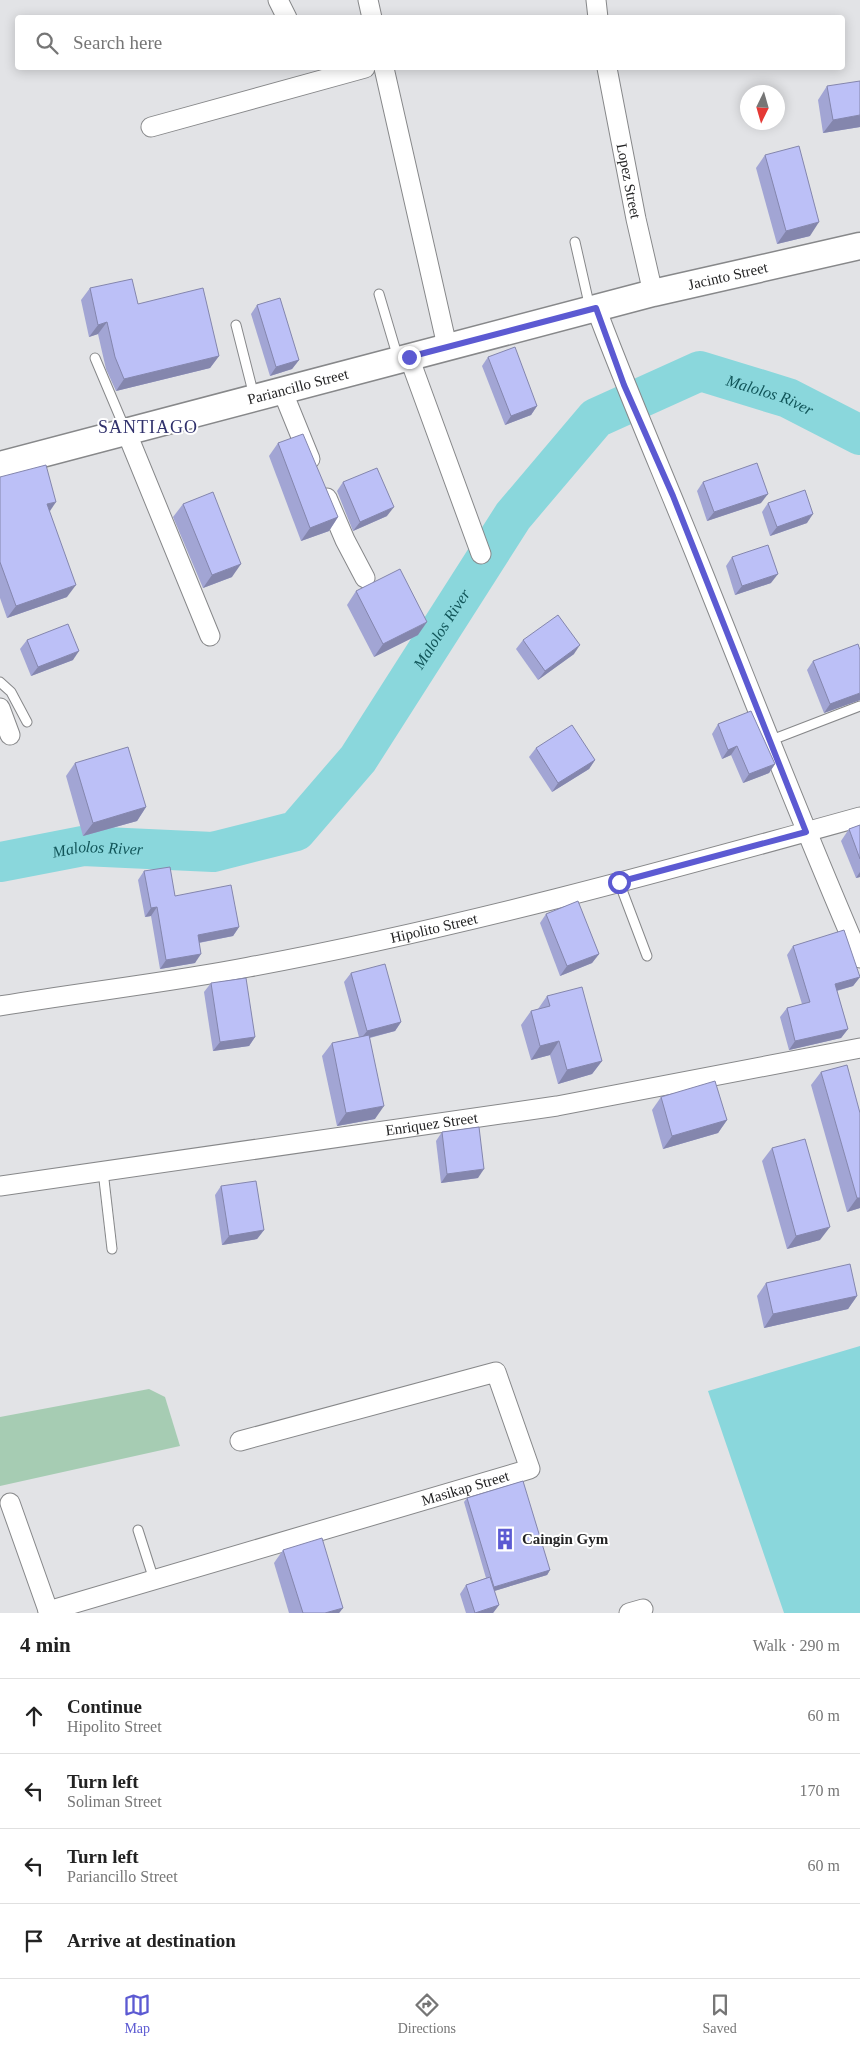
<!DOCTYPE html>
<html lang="en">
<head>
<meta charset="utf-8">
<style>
  :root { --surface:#fff; --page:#f6f6f6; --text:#222; --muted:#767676; --line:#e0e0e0; --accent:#5c5ad2 }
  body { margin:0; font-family:Georgia,serif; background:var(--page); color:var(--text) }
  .compass { position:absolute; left:740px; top:85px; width:45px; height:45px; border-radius:50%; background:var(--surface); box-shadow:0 2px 12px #0003; rotate:185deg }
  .stop { position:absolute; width:15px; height:15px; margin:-11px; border:4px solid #5c5ad2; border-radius:50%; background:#fff }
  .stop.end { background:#5c5ad2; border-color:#fff; box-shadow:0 1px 5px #0008 }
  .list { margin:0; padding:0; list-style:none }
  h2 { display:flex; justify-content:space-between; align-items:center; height:65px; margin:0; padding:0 20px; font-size:21px }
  h2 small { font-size:16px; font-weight:400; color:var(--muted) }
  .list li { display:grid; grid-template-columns:32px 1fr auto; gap:15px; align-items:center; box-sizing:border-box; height:75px; padding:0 20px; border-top:1px solid var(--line) }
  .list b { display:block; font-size:19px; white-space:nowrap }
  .list p { margin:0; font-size:16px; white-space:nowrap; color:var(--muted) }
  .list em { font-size:16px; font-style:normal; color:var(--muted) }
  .icon { flex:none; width:28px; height:28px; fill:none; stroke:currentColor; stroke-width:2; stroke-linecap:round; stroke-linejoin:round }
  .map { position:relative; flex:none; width:860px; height:1613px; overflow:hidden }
  .search { position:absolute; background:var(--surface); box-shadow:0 2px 12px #0003; left:15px; right:15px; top:15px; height:55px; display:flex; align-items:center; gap:12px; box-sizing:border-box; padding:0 18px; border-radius:5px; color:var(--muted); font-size:19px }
  .sheet { height:365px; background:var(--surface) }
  nav { display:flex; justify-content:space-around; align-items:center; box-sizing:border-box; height:70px; border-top:1px solid var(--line); background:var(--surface); font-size:14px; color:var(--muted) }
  nav a { display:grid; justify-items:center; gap:2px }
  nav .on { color:var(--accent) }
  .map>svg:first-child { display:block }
  .green { fill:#a6ccb3 }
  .water { fill:#8ad7dc }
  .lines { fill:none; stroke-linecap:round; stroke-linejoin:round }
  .river { stroke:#8ad7dc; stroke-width:40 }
  .service-casing { stroke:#87888a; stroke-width:11 }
  .minor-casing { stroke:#87888a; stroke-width:21 }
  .secondary-casing { stroke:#87888a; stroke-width:29 }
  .service { stroke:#fff; stroke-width:9 }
  .minor { stroke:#fff; stroke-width:19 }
  .secondary { stroke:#fff; stroke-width:26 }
  .wall { fill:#a2a5d4 }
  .shaded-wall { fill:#8486ad }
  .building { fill:#bcc0f7; stroke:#8486ad }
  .route { stroke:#5c5ad2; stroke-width:6 }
  .labels { text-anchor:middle; stroke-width:4; stroke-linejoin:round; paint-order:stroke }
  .street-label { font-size:15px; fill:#242425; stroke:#fff }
  .poi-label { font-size:15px; font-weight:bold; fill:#242425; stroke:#fff; text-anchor:start }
  .water-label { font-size:16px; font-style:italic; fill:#115559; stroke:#fff }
  .quarter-label { font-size:18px; letter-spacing:1px; fill:#30316c; stroke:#fff }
</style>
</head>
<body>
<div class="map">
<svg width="860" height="1613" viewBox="0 0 860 1613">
  <rect width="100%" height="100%" fill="#e2e3e6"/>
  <path class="green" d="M149 1389 165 1397 180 1446 0 1486V1417Z"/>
  <path class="water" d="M860 1346V1613H784L708 1391Z"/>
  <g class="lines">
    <path class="river" id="s1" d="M0 862 83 846 213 852 296 831 358 759 513 516 596 418 700 371 788 398 860 435"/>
    <g class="service-casing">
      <g id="service">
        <path d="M575 242 590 308"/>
        <path d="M379 294 398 358"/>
        <path d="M236 325 254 396"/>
        <path d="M95 358 125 429"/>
        <path d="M0 682 11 692 27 722"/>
        <path d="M769 741 860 706"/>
        <path d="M619 882 647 956"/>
        <path d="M103 1171 112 1249"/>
        <path d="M138 1530 154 1580"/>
      </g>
    </g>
    <g class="minor-casing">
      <g id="minor">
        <path d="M278 0 287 18"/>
        <path d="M368 0 372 18"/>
        <path d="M596 0 598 18"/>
        <path d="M384 68 447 346"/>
        <path id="s2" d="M607 68 636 219 653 293"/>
        <path d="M151 127 365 68"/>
        <path d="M596 308C628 394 665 478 699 563 752 695 803 827 860 958"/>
        <path d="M409 357 481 554"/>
        <path d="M282 390 310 459"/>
        <path d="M126 431 210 636"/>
        <path d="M327 498 345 540 365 578"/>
        <path d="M0 708 10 735"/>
        <path id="s3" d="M0 1006C83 992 167 983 249 967 455 929 658 873 860 817"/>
        <path id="s4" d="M0 1186 557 1106 860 1048"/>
        <path d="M10 1503 49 1613"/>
        <path id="s5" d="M48 1611 530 1469 496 1372 240 1441"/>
        <path d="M629 1613 643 1609"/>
      </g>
    </g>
    <g class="secondary-casing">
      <g id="secondary">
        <path id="s6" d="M0 465 653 293 860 246"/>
      </g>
    </g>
    <use href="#service" class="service"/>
    <use href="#minor" class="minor"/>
    <use href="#secondary" class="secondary"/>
  </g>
  <g class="wall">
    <path d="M827 86 860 127 823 133 818 100Z"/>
    <path d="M765 155 810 236 777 244 756 168Z"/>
    <path d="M90 288 138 304 219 356 210 368 116 391 106 369 98 334 89 337 81 300Z"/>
    <path d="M257 305 299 360 292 369 270 376 251 314Z"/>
    <path d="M488 357 537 406 531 415 505 425 482 366Z"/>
    <path d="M278 443 338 517 329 531 301 541 269 456Z"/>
    <path d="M0 477 49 512 67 597 7 618 0 598Z"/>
    <path d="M343 482 387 516 353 531 337 491Z"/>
    <path d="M703 482 761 503 707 521 697 491Z"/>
    <path d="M768 503 807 523 770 536 762 512Z"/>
    <path d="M183 504 232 577 203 588 173 517Z"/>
    <path d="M732 557 771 583 735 595 726 566Z"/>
    <path d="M356 591 418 635 374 657 347 605Z"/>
    <path d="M27 640 73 660 31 676 20 649Z"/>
    <path d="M523 640 574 654 538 680 516 649Z"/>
    <path d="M813 661 860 700 824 713 807 670Z"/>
    <path d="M718 724 775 764 769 773 743 783 731 755 722 759 712 734Z"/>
    <path d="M536 748 595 760 589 769 552 792 529 757Z"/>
    <path d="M75 763 146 807 137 821 83 836 66 776Z"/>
    <path d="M860 825V877L856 878 841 841 849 829Z"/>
    <path d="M144 871 175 896 239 927 233 936 199 943 195 963 160 969 151 916 145 917 138 880Z"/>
    <path d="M546 914 599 954 592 963 560 976 540 923Z"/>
    <path d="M793 946 860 977 853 986 837 991 848 1029 841 1038 789 1050 780 1017 787 1008 802 1004 787 955Z"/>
    <path d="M351 973 401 1022 395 1031 370 1038 375 1119 337 1126 322 1056 332 1043 359 1037 344 982Z"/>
    <path d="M211 983 255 1037 249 1046 213 1051 204 992Z"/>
    <path d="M547 996 602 1061 592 1074 558 1084 550 1055 531 1060 521 1025 531 1011 538 1009Z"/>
    <path d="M821 1072 860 1208 847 1212 811 1085Z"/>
    <path d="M661 1097 727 1120 718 1133 663 1149 652 1110Z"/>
    <path d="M442 1132 478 1178 441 1183 436 1141Z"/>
    <path d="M772 1148 820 1240 787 1249 762 1161Z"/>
    <path d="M221 1186 264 1230 257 1239 222 1245 215 1195Z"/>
    <path d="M766 1283 857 1296 848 1309 764 1328 757 1296Z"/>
    <path d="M467 1498 550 1570 547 1575 494 1591 499 1605 493 1613H466L460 1594 466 1585 486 1578 464 1502Z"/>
    <path d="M283 1550 343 1608 339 1613H289L274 1563Z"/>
  </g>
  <g class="shaded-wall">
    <path d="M860 115V127L823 133 833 120Z"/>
    <path d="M819 222 810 236 777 244 786 231Z"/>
    <path d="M107 322 98 334 89 337 98 325Z"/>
    <path d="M219 356 210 368 116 391 124 379Z"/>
    <path d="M299 360 292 369 270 376 276 367Z"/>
    <path d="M537 406 531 415 505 425 511 416Z"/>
    <path d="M768 494 761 503 707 521 714 512Z"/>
    <path d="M56 502 48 514 47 504Z"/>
    <path d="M394 507 387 516 353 531 360 522Z"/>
    <path d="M813 514 807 523 770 536 777 527Z"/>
    <path d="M338 517 329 531 301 541 310 528Z"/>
    <path d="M241 564 232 577 203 588 212 575Z"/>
    <path d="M778 574 771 583 735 595 742 586Z"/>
    <path d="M76 585 67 597 7 618 16 606Z"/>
    <path d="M427 622 418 635 374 657 383 644Z"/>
    <path d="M580 645 574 654 538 680 545 671Z"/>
    <path d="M79 651 73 660 31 676 38 667Z"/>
    <path d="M860 693V700L824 713 830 704Z"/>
    <path d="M737 746 731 755 722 759 728 750Z"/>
    <path d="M595 760 589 769 552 792 558 783Z"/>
    <path d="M775 764 769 773 743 783 749 774Z"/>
    <path d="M146 807 137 821 83 836 93 823Z"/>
    <path d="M860 872V877L856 878Z"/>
    <path d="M157 907 151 916 145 917 151 908Z"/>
    <path d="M239 927 233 936 192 944 198 935Z"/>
    <path d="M201 954 195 963 160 969 166 960Z"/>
    <path d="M599 954 592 963 560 976 567 966Z"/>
    <path d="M860 977 853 986 828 993 835 984Z"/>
    <path d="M401 1022 395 1031 360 1040 367 1031Z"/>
    <path d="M848 1029 841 1038 789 1050 795 1041Z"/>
    <path d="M255 1037 249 1046 213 1051 220 1042Z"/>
    <path d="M559 1041 550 1055 531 1060 540 1046Z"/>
    <path d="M602 1061 592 1074 558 1084 567 1070Z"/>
    <path d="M384 1106 375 1119 337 1126 346 1113Z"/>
    <path d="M727 1120 718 1133 663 1149 672 1136Z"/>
    <path d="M484 1169 478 1178 441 1183 447 1174Z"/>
    <path d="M857 1198H860V1208L847 1212Z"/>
    <path d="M830 1227 820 1240 787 1249 796 1236Z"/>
    <path d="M264 1230 257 1239 222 1245 229 1236Z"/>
    <path d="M857 1296 848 1309 764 1328 773 1314Z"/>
    <path d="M550 1570 547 1575 491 1592 494 1587Z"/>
    <path d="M499 1605 493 1613H475Z"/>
    <path d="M343 1608 339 1613H325Z"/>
  </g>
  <g class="building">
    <path d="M860 81V115L833 120 827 86Z"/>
    <path d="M799 146 819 222 786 231 765 155Z"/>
    <path d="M132 279 138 304 203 288 219 356 124 379 115 357 107 322 98 325 90 288Z"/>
    <path d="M280 298 299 360 276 367 257 305Z"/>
    <path d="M515 347 537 406 511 416 488 357Z"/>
    <path d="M303 434 338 517 310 528 278 443Z"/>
    <path d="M757 463 768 494 714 512 703 482Z"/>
    <path d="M46 465 56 502 47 504 76 585 16 606 0 562V477Z"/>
    <path d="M377 468 394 507 360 522 343 482Z"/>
    <path d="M805 490 813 514 777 527 768 503Z"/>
    <path d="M213 492 241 564 212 575 183 504Z"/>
    <path d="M768 545 778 574 742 586 732 557Z"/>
    <path d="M400 569 427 622 383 644 356 591Z"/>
    <path d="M558 615 580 645 545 671 523 640Z"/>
    <path d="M68 624 79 651 38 667 27 640Z"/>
    <path d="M858 644 860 650V693L830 704 813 661Z"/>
    <path d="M751 711 775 764 749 774 737 746 728 750 718 724Z"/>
    <path d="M572 725 595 760 558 783 536 748Z"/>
    <path d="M128 747 146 807 93 823 75 763Z"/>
    <path d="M860 825V859L849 829Z"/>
    <path d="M170 867 175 896 231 885 239 927 198 935 201 954 166 960 157 907 151 908 144 871Z"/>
    <path d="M578 901 599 954 567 966 546 914Z"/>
    <path d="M844 930 860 977 835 984 848 1029 795 1041 787 1008 810 1002 793 946Z"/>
    <path d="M385 964 401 1022 367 1031 351 973Z"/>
    <path d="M246 978 255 1037 220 1042 211 983Z"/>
    <path d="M582 987 602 1061 567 1070 559 1041 540 1046 531 1011 550 1006 547 996Z"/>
    <path d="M369 1035 384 1106 346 1113 332 1043Z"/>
    <path d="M847 1065 860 1113V1198H857L821 1072Z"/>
    <path d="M715 1081 727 1120 672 1136 661 1097Z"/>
    <path d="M479 1127 484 1169 447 1174 442 1132Z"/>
    <path d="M805 1139 830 1227 796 1236 772 1148Z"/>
    <path d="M256 1181 264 1230 229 1236 221 1186Z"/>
    <path d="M850 1264 857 1296 773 1314 766 1283Z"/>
    <path d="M523 1481 550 1570 494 1587 467 1498Z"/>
    <path d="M322 1538 343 1608 325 1613H303L283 1550Z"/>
    <path d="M490 1577 499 1605 475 1613 466 1585Z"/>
  </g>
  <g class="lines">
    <path class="route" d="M409 357 596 308 624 385 673 496 806 832 619 882"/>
  </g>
  <defs>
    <g id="building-bare" transform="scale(1.725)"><path d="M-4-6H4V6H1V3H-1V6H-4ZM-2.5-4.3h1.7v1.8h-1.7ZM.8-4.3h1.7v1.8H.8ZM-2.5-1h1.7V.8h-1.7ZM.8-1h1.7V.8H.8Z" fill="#5c5ad2" stroke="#fff" stroke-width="2.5" paint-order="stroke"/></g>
  </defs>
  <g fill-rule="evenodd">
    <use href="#building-bare" x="505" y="1539"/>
  </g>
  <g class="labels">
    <g class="street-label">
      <text dy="5" stroke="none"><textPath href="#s2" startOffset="115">Lopez Street</textPath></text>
      <text dy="5" stroke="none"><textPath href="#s6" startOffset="752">Jacinto Street</textPath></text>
      <text dy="5" stroke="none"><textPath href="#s6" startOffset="308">Pariancillo Street</textPath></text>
      <text dy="5" stroke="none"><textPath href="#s3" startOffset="441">Hipolito Street</textPath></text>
      <text dy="5" stroke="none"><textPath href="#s4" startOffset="436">Enriquez Street</textPath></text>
      <text dy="5" stroke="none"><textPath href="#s5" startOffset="435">Masikap Street</textPath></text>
    </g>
    <g class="poi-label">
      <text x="522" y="1544">Caingin Gym</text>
    </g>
    <g class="water-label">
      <text dy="6" stroke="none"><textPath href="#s1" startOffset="1000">Malolos River</textPath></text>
      <text dy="6" stroke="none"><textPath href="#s1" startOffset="550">Malolos River</textPath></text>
      <text dy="6" stroke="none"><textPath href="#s1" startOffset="99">Malolos River</textPath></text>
    </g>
    <g class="quarter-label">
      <text x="148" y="433">SANTIAGO</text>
    </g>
  </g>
</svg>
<svg class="compass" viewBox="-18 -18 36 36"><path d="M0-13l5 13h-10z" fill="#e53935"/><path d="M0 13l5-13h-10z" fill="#767676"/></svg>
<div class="stop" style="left:619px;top:882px"></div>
<div class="stop end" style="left:409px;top:357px"></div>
<div class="search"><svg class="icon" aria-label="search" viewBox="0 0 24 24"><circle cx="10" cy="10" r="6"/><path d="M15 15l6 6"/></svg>Search here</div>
</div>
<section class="sheet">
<h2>4 min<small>Walk · 290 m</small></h2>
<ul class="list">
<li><svg class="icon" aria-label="ahead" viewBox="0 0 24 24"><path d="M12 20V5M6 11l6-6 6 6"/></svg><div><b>Continue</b><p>Hipolito Street</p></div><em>60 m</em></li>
<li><svg class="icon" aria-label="left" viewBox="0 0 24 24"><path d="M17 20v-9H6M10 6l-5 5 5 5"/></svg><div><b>Turn left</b><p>Soliman Street</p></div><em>170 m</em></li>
<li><svg class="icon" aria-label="left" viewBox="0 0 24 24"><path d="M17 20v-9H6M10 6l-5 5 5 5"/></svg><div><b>Turn left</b><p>Pariancillo Street</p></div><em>60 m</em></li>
<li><svg class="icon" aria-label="arrive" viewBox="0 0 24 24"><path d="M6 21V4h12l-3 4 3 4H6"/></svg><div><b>Arrive at destination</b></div></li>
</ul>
</section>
<nav>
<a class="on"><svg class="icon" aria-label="map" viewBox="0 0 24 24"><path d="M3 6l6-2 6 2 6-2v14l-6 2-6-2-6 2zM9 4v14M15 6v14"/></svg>Map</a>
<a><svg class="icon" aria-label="directions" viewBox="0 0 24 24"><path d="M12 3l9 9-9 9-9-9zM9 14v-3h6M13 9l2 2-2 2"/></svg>Directions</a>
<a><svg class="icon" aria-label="saved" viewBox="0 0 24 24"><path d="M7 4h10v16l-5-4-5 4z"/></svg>Saved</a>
</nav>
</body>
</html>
